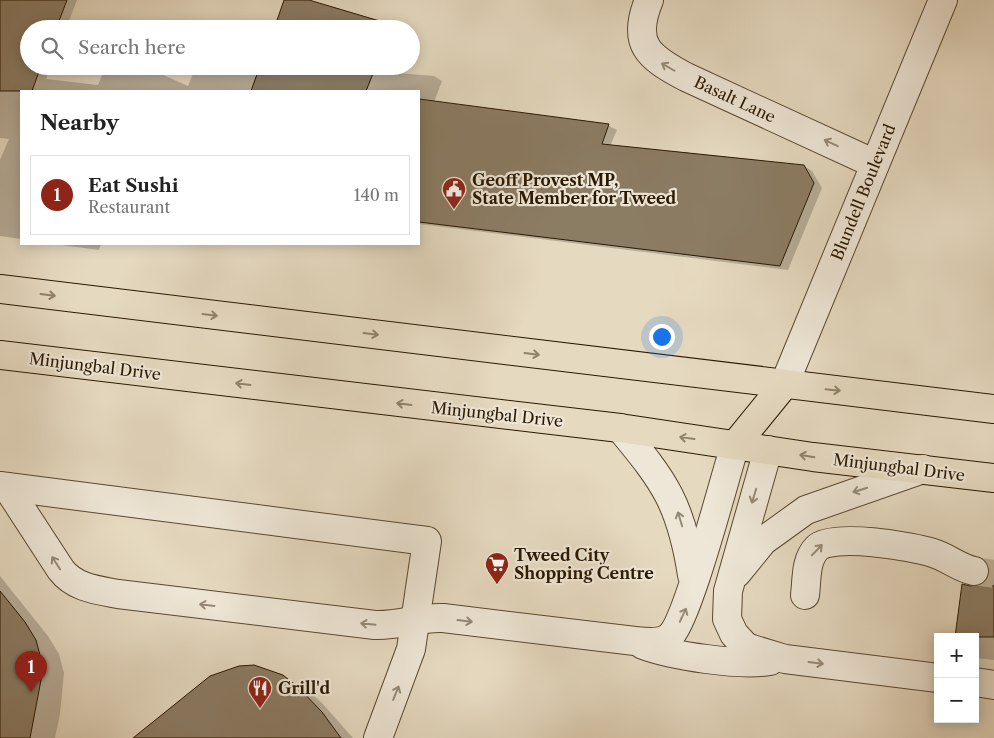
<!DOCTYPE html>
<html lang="en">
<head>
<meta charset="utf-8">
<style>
  :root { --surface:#fff; --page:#f2f2f2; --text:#222; --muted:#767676; --line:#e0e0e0; --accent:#8f2418 }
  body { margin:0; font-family:"Libre Caslon Text",serif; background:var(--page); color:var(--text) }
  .controls { position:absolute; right:15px; bottom:15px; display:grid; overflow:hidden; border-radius:0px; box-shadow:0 2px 12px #0003 }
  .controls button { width:45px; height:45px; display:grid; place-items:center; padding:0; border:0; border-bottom:1px solid var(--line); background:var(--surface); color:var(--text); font:25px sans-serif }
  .you { position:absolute; left:661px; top:336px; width:18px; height:18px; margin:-12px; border:4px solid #fff; border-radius:50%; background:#1a73e8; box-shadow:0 0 0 8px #1a73e833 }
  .badge { display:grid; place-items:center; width:32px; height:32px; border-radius:50%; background:var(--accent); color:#fff; font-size:16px; font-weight:700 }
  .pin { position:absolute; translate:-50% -41px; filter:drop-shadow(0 1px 2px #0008) }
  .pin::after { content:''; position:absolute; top:26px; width:18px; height:15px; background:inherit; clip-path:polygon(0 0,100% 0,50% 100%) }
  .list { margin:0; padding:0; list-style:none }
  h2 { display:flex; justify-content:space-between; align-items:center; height:65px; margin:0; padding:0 20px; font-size:21px }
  h2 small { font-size:16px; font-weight:400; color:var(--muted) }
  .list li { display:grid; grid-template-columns:32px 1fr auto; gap:15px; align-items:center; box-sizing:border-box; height:80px; margin:0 10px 10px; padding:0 10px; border:1px solid var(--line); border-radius:0px }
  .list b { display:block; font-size:19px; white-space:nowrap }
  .list p { margin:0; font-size:16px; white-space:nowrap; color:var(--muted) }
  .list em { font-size:16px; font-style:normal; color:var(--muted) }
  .icon { flex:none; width:28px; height:28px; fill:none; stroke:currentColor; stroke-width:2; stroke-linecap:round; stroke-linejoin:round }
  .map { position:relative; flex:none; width:994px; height:738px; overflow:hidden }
  .search { position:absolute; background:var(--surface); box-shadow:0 2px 12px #0003; left:20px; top:20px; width:400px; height:55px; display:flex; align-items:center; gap:12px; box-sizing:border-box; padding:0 18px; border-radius:28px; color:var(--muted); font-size:19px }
  .panel { position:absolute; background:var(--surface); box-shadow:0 2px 12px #0003; left:20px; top:90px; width:400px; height:155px; border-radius:0px }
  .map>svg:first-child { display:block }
  .shadow { fill:#0003 }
  .building { fill:#8b7c64; stroke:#2a1800 }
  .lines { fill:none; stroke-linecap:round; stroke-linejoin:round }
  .minor-tunnel { stroke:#c0b29a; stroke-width:28; stroke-dasharray:28 14; stroke-linecap:butt }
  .minor-casing { stroke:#594830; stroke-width:30 }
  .major-casing { stroke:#2a1800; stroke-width:30 }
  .minor { stroke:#eee6d6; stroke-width:28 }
  .major { stroke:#e5d9c0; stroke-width:28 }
  .oneway { stroke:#968976 }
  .oneway2 { stroke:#91826a }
  .labels { text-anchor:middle; stroke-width:4.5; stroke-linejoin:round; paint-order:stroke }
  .street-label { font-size:16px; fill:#2a1800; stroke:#eee6d6 }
  .poi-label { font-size:16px; font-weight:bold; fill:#2a1800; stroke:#eee6d6; text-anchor:start }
</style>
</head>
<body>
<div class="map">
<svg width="994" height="738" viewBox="0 0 994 738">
  <rect width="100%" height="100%" fill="#e5d9c0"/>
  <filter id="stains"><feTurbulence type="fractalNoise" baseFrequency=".004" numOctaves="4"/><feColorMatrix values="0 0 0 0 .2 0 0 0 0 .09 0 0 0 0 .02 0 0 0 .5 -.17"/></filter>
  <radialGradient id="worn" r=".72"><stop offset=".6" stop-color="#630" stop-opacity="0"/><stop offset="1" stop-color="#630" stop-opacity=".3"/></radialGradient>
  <g class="shadow">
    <path d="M0 0H77L66 29H29V66H51L46 79 98 85 106 66H143L188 86 196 66H386L384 72 434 76 442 81 434 102 609 126 617 130 610 146 804 166 812 171 822 188 788 270 419 224V91H21V239L0 236V160L9 139 0 138Z"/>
    <path d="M54 244H101L99 250Z"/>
    <path d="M986 560 994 561V660L975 658 978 587 986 583 990 576V567Z"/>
    <path d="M0 576 48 636 59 654 64 673 60 714 55 738H0Z"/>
    <path d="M283 676 307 690 322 703 353 738H135Z"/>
  </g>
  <g class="building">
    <path d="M0 0H67L56 29H29V66H41L32 91H0Z"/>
    <path d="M284 0H309L393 25 391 29H274Z"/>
    <path d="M260 66H376L366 91H251Z"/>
    <path d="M419 99 609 124 602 144 804 165 814 183 780 266 419 222Z"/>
    <path d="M962 584 970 586 981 584 994 586V637H955Z"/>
    <path d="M0 591 25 622 36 640 41 659V680L30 738H0Z"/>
    <path d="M254 665 283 675 299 688 322 712 341 738H133L210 676 239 666Z"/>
  </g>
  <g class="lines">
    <path class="minor-tunnel" d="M974 571 994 574"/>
    <g class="minor-casing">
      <g id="minor">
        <path d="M649 0C631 44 648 57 686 77L875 164"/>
        <path d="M784 385 943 0"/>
        <path d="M620 428C665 482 681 504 692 575"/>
        <path d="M768 450 728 591 727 619 734 634 745 646 752 649 785 659 938 678"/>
        <path d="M0 486 427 541 411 649 378 738"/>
        <path d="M7 487 61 570C75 588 97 590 118 594L375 625C398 626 420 617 443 618L635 641C645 642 659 644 668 638 687 625 725 476 735 445"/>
        <path d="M737 573 763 541 806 510 923 469"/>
        <path d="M805 595C807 580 805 560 817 548 831 533 913 546 933 553 947 557 959 568 974 571"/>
        <path d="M643 645C672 656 740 666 770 661"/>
        <path d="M975 682 994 685"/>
      </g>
    </g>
    <g class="major-casing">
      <g id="major">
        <path d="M0 289 994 409"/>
        <path d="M0 355 620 428 813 457 994 478"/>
        <path d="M735 445 784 385"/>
      </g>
    </g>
    <use href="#minor" class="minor"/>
    <use href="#major" class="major"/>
  </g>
  <defs><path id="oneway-shaft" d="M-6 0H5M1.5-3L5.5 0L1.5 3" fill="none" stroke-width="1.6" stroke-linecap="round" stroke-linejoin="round" transform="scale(1.25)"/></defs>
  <g class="oneway">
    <use href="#oneway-shaft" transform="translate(668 67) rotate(-150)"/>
    <use href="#oneway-shaft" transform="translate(831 143) rotate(-155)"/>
    <use href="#oneway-shaft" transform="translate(860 490) rotate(162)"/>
    <use href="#oneway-shaft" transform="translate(754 496) rotate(107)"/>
    <use href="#oneway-shaft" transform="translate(680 519) rotate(-107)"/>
    <use href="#oneway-shaft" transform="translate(817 550) rotate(-46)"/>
    <use href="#oneway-shaft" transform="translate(56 563) rotate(-123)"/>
    <use href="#oneway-shaft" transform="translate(207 605) rotate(-173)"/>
    <use href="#oneway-shaft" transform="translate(683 615) rotate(-65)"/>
    <use href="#oneway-shaft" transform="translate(465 621) rotate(7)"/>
    <use href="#oneway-shaft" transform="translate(368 624) rotate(-174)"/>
    <use href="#oneway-shaft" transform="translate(816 663) rotate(7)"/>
    <use href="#oneway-shaft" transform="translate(396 693) rotate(-68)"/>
  </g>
  <g class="oneway2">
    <use href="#oneway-shaft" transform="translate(48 295) rotate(7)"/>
    <use href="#oneway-shaft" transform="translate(210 315) rotate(7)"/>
    <use href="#oneway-shaft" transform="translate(371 334) rotate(7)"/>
    <use href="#oneway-shaft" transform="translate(532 354) rotate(7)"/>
    <use href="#oneway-shaft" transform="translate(243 384) rotate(-173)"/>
    <use href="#oneway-shaft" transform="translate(833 390) rotate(6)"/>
    <use href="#oneway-shaft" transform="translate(404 404) rotate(-173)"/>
    <use href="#oneway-shaft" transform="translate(687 438) rotate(-172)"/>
    <use href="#oneway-shaft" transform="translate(807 456) rotate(-171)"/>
  </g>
  <defs>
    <g id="civic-pin" transform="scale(1.25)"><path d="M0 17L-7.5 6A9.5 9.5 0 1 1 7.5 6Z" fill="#8f2418" stroke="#eee6d6"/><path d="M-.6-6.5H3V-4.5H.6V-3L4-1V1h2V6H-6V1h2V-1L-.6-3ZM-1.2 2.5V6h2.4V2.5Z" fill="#fff"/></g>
    <g id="supermarket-pin" transform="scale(1.25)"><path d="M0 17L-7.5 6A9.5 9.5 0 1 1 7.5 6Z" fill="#8f2418" stroke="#eee6d6"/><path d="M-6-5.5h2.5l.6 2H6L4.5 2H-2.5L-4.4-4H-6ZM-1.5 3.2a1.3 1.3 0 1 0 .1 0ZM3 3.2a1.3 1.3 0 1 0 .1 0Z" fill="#fff"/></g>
    <g id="restaurant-pin" transform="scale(1.25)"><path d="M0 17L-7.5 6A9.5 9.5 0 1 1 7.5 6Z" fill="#8f2418" stroke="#eee6d6"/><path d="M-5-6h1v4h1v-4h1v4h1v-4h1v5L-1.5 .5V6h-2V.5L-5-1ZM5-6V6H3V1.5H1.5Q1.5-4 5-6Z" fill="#fff"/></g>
  </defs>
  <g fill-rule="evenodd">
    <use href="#civic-pin" x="454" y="189"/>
    <use href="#supermarket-pin" x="497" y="564"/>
    <use href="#restaurant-pin" x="260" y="688"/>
  </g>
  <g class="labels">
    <g class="street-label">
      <text transform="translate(735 99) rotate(25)" y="6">Basalt Lane</text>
      <text transform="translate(863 192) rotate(-68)" y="6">Blundell Boulevard</text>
      <text transform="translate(95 366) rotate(7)" y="6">Minjungbal Drive</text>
      <text transform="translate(497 414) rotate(6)" y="6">Minjungbal Drive</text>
      <text transform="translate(899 467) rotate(7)" y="6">Minjungbal Drive</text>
    </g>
    <g class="poi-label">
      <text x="472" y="186">Geoff Provest MP,<tspan x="472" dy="18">State Member for Tweed</tspan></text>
      <text x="514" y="561">Tweed City<tspan x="514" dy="18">Shopping Centre</tspan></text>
      <text x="278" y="694">Grill'd</text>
    </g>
  </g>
  <rect width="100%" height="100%" filter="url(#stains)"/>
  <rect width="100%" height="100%" fill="url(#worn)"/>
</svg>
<div class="controls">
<button>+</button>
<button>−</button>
</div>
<div class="you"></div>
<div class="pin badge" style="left:31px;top:692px">1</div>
<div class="search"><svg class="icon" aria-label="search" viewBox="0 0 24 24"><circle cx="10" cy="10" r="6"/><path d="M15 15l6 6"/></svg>Search here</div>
<section class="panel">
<h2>Nearby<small></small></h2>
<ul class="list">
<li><span class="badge">1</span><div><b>Eat Sushi</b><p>Restaurant</p></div><em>140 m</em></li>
</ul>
</section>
</div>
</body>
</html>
